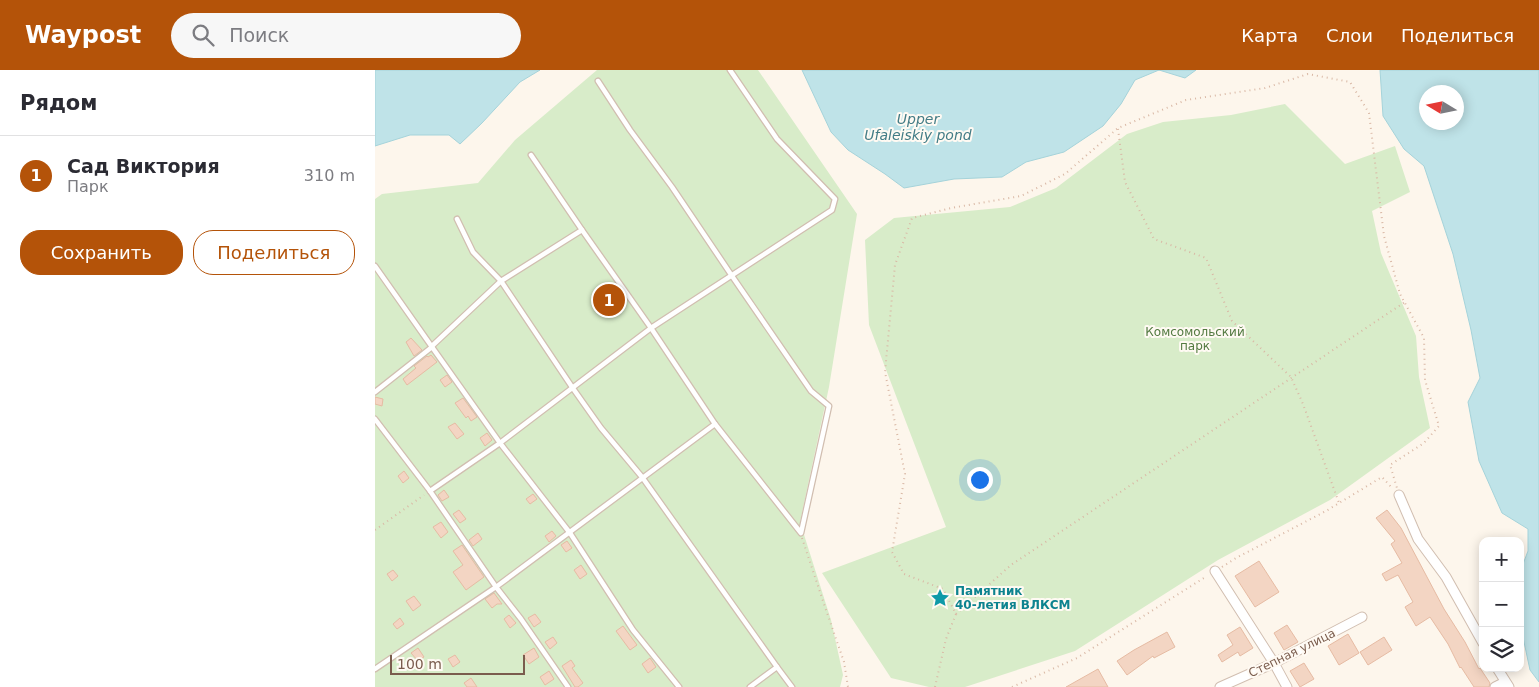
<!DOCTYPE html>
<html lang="ru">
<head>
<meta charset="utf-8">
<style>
  :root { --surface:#fff; --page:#f7f7f7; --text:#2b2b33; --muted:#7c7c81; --line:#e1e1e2; --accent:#b45309 }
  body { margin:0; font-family:"DejaVu Sans",sans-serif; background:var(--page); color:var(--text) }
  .controls { position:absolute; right:15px; bottom:15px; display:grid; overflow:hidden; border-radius:10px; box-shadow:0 2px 12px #0003 }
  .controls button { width:45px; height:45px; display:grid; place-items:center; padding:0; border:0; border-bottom:1px solid var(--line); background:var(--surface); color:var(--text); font:25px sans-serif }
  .compass { position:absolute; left:1044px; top:15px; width:45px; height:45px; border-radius:50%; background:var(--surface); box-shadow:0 2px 12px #0003; rotate:280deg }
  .scale { position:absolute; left:15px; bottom:12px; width:135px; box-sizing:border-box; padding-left:5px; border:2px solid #7a5c4d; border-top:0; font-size:14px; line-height:18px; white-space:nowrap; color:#7a5c4d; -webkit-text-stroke:4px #fffaf3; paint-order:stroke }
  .you { position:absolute; left:604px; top:409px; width:18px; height:18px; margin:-12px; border:4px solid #fff; border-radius:50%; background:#1a73e8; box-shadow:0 0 0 8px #1a73e833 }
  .badge { display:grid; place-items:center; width:32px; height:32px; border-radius:50%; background:var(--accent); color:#fff; font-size:16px; font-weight:700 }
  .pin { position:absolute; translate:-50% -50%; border:2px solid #fff; box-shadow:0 1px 5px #0006 }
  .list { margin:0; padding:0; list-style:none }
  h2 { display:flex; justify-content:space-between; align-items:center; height:65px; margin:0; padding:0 20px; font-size:21px }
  h2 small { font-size:16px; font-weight:400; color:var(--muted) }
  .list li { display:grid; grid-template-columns:32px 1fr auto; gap:15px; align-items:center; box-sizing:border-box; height:80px; padding:0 20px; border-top:1px solid var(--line) }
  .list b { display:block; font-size:19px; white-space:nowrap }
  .list p { margin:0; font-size:16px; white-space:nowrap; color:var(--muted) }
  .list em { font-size:16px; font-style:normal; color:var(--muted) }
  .actions { display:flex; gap:10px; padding:15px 20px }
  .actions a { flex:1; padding:11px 0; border:1px solid var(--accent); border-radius:20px; text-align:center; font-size:18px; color:var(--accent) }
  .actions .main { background:var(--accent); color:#fff }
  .icon { flex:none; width:28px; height:28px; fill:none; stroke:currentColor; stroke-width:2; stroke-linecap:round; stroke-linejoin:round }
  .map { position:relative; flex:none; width:1164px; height:617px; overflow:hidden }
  header { display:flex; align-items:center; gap:30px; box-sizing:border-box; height:70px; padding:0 25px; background:var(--accent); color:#fff }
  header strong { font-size:24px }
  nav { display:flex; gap:28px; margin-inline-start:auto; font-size:18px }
  .search { width:350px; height:45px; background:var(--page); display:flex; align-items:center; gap:12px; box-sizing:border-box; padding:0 18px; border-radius:28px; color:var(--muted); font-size:19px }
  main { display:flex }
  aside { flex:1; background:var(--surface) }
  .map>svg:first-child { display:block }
  .green { fill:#d8ecc9 }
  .water { fill:#bfe3e8; stroke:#a5d3da; fill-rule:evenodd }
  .building { fill:#f3d5c3; stroke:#e6bba3 }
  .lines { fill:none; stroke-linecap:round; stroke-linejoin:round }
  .service-casing { stroke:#d1beb0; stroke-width:7 }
  .minor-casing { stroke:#d1beb0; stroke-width:11 }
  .path { stroke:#d9b8a5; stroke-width:2; stroke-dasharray:1 4; stroke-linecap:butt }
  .service { stroke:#fff; stroke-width:4.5 }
  .minor { stroke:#fff; stroke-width:9 }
  .labels { text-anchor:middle; stroke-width:4; stroke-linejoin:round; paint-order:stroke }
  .park-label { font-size:12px; fill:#537a41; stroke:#fffaf3 }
  .culture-label { font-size:12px; font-weight:bold; fill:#0d838f; stroke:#fffaf3; text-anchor:start }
  .street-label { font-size:12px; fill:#7a5c4d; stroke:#fffaf3 }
  .water-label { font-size:14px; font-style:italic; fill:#437c86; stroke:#fffaf3 }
</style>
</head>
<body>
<header>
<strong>Waypost</strong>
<div class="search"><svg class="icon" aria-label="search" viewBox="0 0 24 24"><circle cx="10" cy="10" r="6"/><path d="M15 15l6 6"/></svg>Поиск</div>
<nav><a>Карта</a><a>Слои</a><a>Поделиться</a></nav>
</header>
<main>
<aside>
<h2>Рядом<small></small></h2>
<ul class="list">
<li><span class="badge">1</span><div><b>Сад Виктория</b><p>Парк</p></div><em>310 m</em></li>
</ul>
<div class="actions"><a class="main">Сохранить</a><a>Поделиться</a></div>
</aside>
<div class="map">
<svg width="1164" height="617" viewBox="0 0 1164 617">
  <rect width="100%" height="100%" fill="#fdf6ec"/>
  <g class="green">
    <path d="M222 0H383L482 144 454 317 425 452 456 550 468 605 465 617H0V129L7 124 103 113 140 70Z"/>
    <path d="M910 34 970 94 1020 76 1035 122 997 141 1006 183 1041 266 1044 307 1055 358 955 430 843 490 700 581 590 617H554L516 608 447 503 571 457 494 255 490 170 519 148 635 137 681 118 752 64 788 52 856 45Z"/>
  </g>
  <g class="water">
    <path d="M0 0H165L145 12 107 53 85 74 74 65H35L0 76Z"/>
    <path d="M427 0H821L810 8 784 0 760 10 746 34 728 56 689 82 651 92 627 107 579 109 529 118 510 104 473 80 456 62Z"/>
    <path d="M1005 0H1164V612L1155 600 1146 558 1145 502 1153 481V459L1127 443 1104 391 1093 332 1105 308 1096 260 1078 184 1049 96 1029 79 1008 46ZM1082 22V52H1052V22Z"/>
  </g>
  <g class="building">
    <path d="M36 268 47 280 39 286 31 272Z"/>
    <path d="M56 285 62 292 32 315 28 309 41 298 39 296 43 293 52 286 53 287Z"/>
    <path d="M72 305 77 312 70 317 65 310Z"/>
    <path d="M0 327 8 329 7 336 0 334Z"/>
    <path d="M88 328 102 347 96 351 93 346 91 348 80 333Z"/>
    <path d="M80 353 89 364 82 369 73 357Z"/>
    <path d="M112 363 117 370 110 376 105 368Z"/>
    <path d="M29 401 34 408 28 413 23 406Z"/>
    <path d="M69 420 74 427 67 431 63 425Z"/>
    <path d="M158 424 162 429 155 434 151 429Z"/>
    <path d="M84 440 91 449 85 453 78 444Z"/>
    <path d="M1012 440 1026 458 1069 539 1090 572 1104 599 1105 598 1115 613 1114 617H1099L1086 597 1085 598 1073 574 1055 547 1041 556 1030 537 1038 532 1023 505 1011 511 1007 504 1027 493 1016 474 1020 471 1001 448Z"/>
    <path d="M66 452 73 462 66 468 58 457Z"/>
    <path d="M177 461 181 466 174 472 170 466Z"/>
    <path d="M103 463 107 469 98 476 94 470Z"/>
    <path d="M192 471 197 478 191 482 186 475Z"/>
    <path d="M87 475 109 507 91 520 78 502 88 495 78 481Z"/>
    <path d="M884 491 904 522 880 537 860 506Z"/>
    <path d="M206 495 212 504 205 509 199 500Z"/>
    <path d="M18 500 23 506 17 511 12 504Z"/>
    <path d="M119 523 127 534H122L117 538 110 529Z"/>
    <path d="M39 526 46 535 38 541 31 531Z"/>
    <path d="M160 544 166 552 159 557 153 548Z"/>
    <path d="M134 545 141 553 135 558 129 549Z"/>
    <path d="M25 548 29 554 22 559 18 554Z"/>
    <path d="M912 555 923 572 909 580 899 563Z"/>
    <path d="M248 556 262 575 255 580 241 561Z"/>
    <path d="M865 557 878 578 865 586 863 582 847 592 843 585 858 575 852 565Z"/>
    <path d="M792 562 800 577 779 588 778 586 752 605 742 591 759 580Z"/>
    <path d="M973 564 984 583 964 595 953 576Z"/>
    <path d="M178 567 182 573 175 579 170 572Z"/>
    <path d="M1009 567 1017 580 993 595 985 582Z"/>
    <path d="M43 578 49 587 43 591 36 583Z"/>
    <path d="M159 578 164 587 154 594 148 585Z"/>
    <path d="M80 585 85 592 78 597 73 589Z"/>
    <path d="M275 588 281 597 273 603 267 594Z"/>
    <path d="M196 590 200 596 197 598 208 613 203 617H200L187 596Z"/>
    <path d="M929 593 939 609 925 617 915 601Z"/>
    <path d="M723 599 733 617H691Z"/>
    <path d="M174 601 179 609 170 615 165 607Z"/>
    <path d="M96 608 102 617H92L89 613Z"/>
  </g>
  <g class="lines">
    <g class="service-casing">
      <g id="service">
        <path d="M82 149 98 182 126 211 197 317 226 358 267 407 402 597"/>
        <path d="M207 160 276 258 340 354"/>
        <path d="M0 196 57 277"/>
        <path d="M57 276 126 211 207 160 156 85"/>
        <path d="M0 322 57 277 125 373 195 463 258 560 304 617"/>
        <path d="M0 349 55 421 121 517 146 549 193 617"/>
        <path d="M55 421 125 373 276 258 457 140 460 129 402 69 355 0"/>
        <path d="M0 599 121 517 340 354 426 463 454 336 436 321 357 206 297 117 255 60 223 11"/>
        <path d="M375 617 402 597 417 617"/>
      </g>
    </g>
    <g class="minor-casing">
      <g id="minor">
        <path d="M1024 425 1043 469 1071 507 1108 573"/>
        <path d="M840 501 899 593 912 617"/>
        <path d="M1122 598 1134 617"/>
        <path d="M845 617 899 593 987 547"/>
        <path d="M1120 617 1130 612"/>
      </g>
    </g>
    <g class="path">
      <path d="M743 59 750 112 779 169 831 188 857 251 916 307 928 334 964 433"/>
      <path d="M0 460 49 425"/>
      <path d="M427 468 449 534 469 592 473 617"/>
      <path d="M847 497 861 488 951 441 1007 407 1018 419"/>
      <path d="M581 544 636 495 1030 232"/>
      <path d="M560 617 571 569 581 544 568 519 529 504 517 482 530 404 510 302 520 195 537 148 576 138 646 126 690 104 743 58 811 30 890 18 933 4 975 12 994 43 1009 166 1025 224 1049 268 1050 310 1064 356 1049 373 1015 395 1022 418"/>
      <path d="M637 617 702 588 832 506"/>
    </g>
    <use href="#service" class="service"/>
    <use href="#minor" class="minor"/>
  </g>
  <defs>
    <g id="sight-bare" transform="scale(1.5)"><path d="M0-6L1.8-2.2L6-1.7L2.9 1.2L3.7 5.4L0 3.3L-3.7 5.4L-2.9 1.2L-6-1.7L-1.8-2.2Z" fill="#0f9aa8" stroke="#fffaf3" stroke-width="2.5" paint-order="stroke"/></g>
  </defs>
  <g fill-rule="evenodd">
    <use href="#sight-bare" x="565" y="528"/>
  </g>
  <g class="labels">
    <g class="park-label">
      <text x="820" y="266">Комсомольский<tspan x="820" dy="14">парк</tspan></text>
    </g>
    <g class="culture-label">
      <text x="580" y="525">Памятник<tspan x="580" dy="14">40-летия ВЛКСМ</tspan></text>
    </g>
    <g class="street-label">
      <text transform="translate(917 583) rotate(-26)" y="4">Степная улица</text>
    </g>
    <g class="water-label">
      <text x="543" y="54">Upper<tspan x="543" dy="16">Ufaleiskiy pond</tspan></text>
    </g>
  </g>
</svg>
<div class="controls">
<button>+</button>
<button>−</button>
<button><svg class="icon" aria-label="layers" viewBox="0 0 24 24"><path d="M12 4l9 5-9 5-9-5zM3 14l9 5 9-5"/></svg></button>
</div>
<svg class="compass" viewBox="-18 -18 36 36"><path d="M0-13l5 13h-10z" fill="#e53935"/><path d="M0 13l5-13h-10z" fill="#7c7c81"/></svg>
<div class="scale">100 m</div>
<div class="you"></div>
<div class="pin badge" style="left:234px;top:230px">1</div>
</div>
</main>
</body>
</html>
